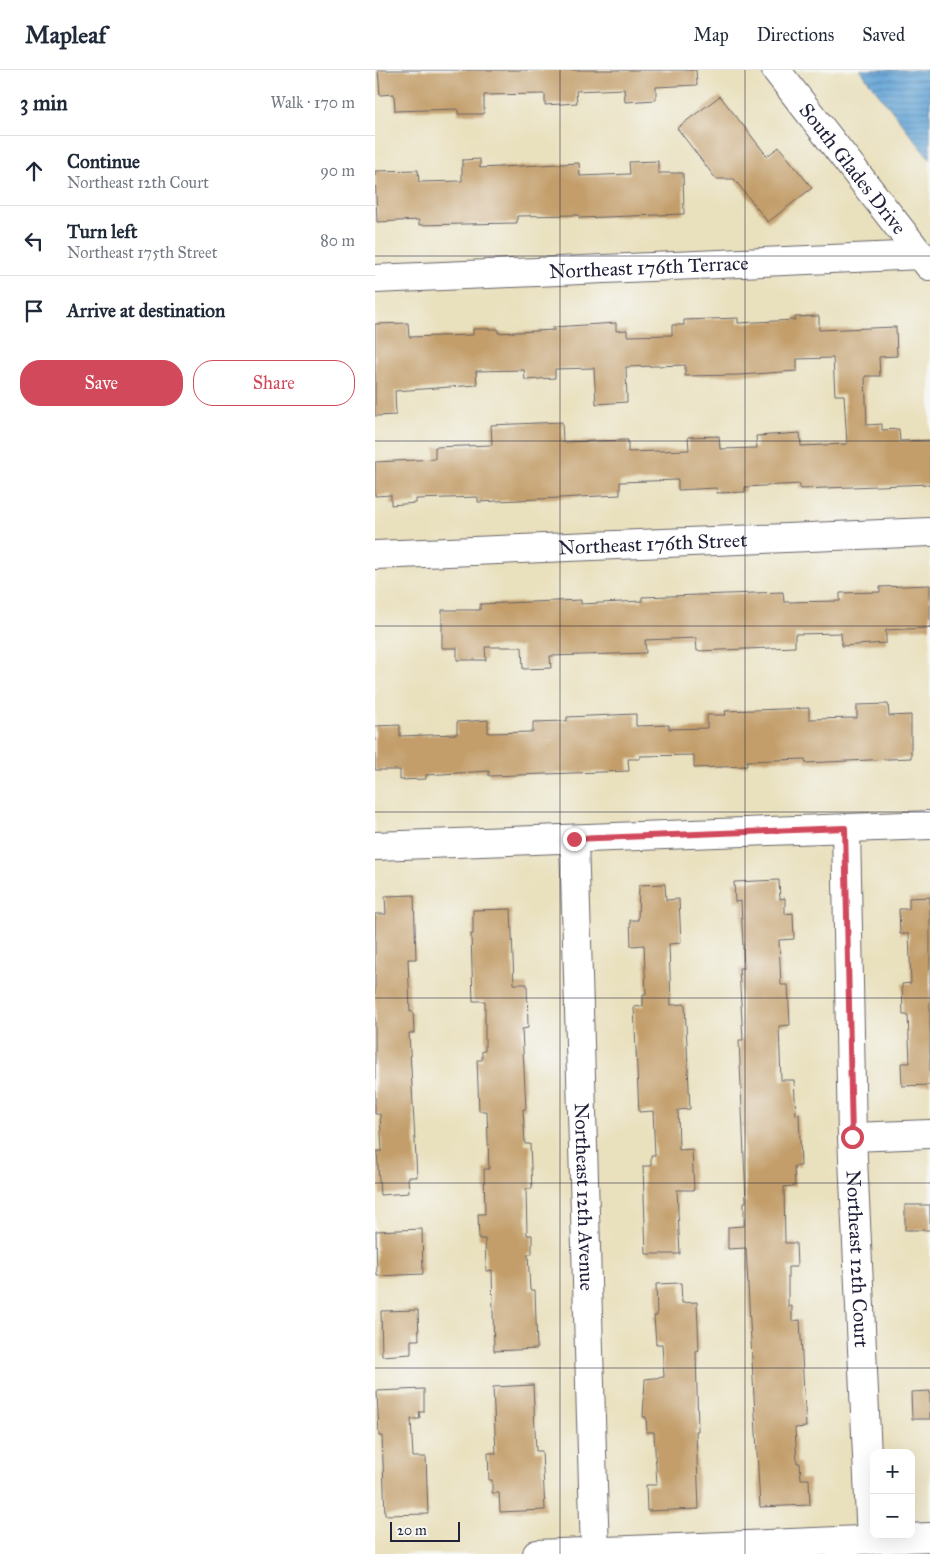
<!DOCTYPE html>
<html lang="en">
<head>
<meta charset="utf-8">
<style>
  :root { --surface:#fff; --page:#f2f2f3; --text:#1f2937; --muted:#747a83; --line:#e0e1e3; --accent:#d1495b }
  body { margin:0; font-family:"IM FELL Great Primer",serif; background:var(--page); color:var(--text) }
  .controls { position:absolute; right:15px; bottom:15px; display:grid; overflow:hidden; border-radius:10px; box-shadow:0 5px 20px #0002 }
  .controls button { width:45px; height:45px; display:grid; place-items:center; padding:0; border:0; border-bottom:1px solid var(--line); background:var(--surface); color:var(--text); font:25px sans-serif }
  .scale { position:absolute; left:15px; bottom:12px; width:70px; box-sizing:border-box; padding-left:5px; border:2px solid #22223b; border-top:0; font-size:14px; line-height:18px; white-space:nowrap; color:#22223b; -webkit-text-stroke:4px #f6f6f2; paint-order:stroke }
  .stop { position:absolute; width:15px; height:15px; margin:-11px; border:4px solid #d1495b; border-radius:50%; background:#fff }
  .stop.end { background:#d1495b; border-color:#fff; box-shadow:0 1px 5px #0008 }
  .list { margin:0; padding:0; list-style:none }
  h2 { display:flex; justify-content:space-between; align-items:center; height:65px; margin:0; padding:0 20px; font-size:21px }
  h2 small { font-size:16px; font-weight:400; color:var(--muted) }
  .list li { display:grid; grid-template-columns:32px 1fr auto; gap:15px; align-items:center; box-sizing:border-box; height:70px; padding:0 20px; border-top:1px solid var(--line) }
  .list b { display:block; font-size:19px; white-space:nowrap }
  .list p { margin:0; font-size:16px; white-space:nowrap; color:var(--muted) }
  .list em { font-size:16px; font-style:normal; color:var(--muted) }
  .actions { display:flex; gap:10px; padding:15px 20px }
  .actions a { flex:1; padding:11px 0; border:1px solid var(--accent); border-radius:20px; text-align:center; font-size:18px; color:var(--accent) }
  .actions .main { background:var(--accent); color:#fff }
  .icon { flex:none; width:28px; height:28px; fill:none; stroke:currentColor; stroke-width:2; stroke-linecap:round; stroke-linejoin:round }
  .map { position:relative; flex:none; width:555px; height:1484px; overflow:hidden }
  header { display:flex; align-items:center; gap:30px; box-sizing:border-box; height:70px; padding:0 25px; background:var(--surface); border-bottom:1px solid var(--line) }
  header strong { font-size:24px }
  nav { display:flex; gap:28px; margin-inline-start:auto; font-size:18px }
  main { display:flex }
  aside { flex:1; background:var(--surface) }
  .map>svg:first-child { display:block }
  .water { fill:url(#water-rules); stroke:#426389 }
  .building { fill:#c39e6b }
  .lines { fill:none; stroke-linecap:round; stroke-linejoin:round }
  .minor-casing { stroke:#686468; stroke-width:30 }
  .minor { stroke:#fff; stroke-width:28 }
  .route { stroke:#d1495b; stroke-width:6 }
  .grid { fill:none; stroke:#22223b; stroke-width:1; stroke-opacity:0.55 }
  .labels { text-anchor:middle; stroke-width:4.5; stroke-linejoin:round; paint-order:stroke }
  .street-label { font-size:20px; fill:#22223b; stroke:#f6f6f2 }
</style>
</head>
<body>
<header>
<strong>Mapleaf</strong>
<nav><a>Map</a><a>Directions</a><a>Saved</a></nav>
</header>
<main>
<aside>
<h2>3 min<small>Walk · 170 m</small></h2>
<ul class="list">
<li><svg class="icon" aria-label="ahead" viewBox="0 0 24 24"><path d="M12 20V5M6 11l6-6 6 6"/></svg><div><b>Continue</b><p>Northeast 12th Court</p></div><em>90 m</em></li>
<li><svg class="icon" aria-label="left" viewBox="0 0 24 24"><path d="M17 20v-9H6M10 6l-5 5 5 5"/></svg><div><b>Turn left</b><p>Northeast 175th Street</p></div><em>80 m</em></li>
<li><svg class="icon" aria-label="arrive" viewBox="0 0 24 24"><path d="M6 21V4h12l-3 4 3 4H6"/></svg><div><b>Arrive at destination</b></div></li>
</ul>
<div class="actions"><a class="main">Save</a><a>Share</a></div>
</aside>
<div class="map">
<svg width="555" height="1484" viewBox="0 0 555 1484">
  <defs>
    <pattern id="water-rules" width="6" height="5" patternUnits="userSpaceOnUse" patternTransform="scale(1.25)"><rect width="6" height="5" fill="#63a4d7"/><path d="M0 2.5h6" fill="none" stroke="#5185b0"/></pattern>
  </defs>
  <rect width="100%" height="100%" fill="#f6f6f2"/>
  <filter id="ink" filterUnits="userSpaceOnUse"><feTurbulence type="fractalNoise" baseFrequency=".02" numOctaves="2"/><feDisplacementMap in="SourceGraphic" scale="10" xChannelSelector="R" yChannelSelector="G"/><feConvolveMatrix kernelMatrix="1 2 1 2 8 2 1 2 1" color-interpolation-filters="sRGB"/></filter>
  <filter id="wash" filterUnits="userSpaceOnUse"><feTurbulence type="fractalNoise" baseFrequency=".0096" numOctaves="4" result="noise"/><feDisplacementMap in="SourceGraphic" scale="20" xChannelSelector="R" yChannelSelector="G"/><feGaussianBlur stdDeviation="1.12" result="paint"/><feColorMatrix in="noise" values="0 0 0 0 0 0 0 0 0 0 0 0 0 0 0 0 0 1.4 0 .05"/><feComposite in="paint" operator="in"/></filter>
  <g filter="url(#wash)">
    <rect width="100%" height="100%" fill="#e9e0bd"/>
    <path class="water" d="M485 0H555V89Z"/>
    <g id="blocks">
      <g class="building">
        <path d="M3 0H321L322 15 281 17V30L250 32 249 19 201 21 202 33 170 35V24L109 25V44H83V39L20 41 19 24 5 25Z"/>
        <path d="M345 26 392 86 404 77 437 118 393 152 359 109H341L302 58Z"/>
        <path d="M105 89V98L204 93 205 106 255 104 254 92 283 91V103H308L309 144 204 148V145L142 146V153L89 154 44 155V150L2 152 0 101 43 100 44 112 87 111V90Z"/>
        <path d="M444 246V260L521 257 522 286 504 287 505 306H490L492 355 507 354V360L524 359 525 371 555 370V414L425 419V414L370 417V422L342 423 341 418 303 420V410L245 412V425L103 432V427L41 429V433L16 435V425L0 426V392L60 389V377L117 375 116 355 187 352 188 372 253 370V382L314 380 313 367 344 366 345 379 382 378 381 366 425 363 426 376 472 374 469 325H460L458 288 422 289V301L365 305 310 306V295L251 297 252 332 221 334 219 298 180 299V308L150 310 149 300 101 301 102 315 20 321 21 345 0 346V254L33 253 34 267 98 265V259H123V263L179 260 178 257 241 253V261L252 260V266L297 265V255H309V250L363 248V253L420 250V247Z"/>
        <path d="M555 515V558L511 560V573L467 576 466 563 420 564V577L322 581 321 568 270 570 271 583 175 586 176 598 148 599 147 577H110L111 590H82V578H67V540H105V534L206 530V534L267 531V527L408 522 409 532 465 531V523L505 522V517Z"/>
        <path d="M513 634 514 646 536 645V688L431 693 430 689 372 691V696L319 698V685L265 686V689H253L254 701 114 706V701L51 705V709L25 710V700H0V656L25 655V666L82 664V652L113 650V663L158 662V652L192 651V647L261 644V656L294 655V659L332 658V645H351L350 641 434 638V649L482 648V635Z"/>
        <path d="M404 810 405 829 410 828V844L418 843 419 869 404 870 406 915H413L415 955 404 956 406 1010H419L421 1045 424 1044 426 1096H419L420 1116 409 1117 410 1173H421L422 1197H413V1236H417V1251L425 1250 431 1357 420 1358 422 1393H425L426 1409H434L435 1435 385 1437 371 1178 353 1179V1157L369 1156V1132H371L364 970H368L364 898H369L366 831 360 832 359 812Z"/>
        <path d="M290 814 291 830 304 829 306 873 294 874 296 935 310 934 315 1039 303 1040 304 1080 317 1079 319 1120H302L305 1184H271L268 1096H276V1085H280L278 1041 264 1042 259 937 268 936V925H271L269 875 256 876 255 850H263L264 815Z"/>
        <path d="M39 825 41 889H33L35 942 38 941 39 963H34L42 1107H33L34 1123 5 1125 2 1081H7L5 1044H0V844H11L10 826Z"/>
        <path d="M555 827V1015L527 1016 526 993H535L533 945H528L527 914 536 913 534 864H525L524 839H534V828Z"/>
        <path d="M136 839 139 914H152L153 958 147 959 151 1039H148L150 1074H155L157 1119H151L152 1165H157V1184H153L155 1220H160L162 1279 119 1281 117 1200 111 1201 110 1169H104L103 1144H110L109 1099H114L112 1041H104L102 990H107V981H110V931H98L96 864H98V840Z"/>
        <rect x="530" y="1135" width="25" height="25"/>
        <path d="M47 1159 48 1204 2 1206 1 1161Z"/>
        <path d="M306 1213 307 1233 322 1232 324 1280 321 1281 323 1361H321L324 1439 272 1441 271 1415H282L279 1362H272L271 1347H268L270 1309 289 1307 287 1274H281L279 1246H282L281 1214Z"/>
        <path d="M43 1240 44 1270H36V1284L7 1286 6 1241Z"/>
        <path d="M158 1315 161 1381H167L170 1440 125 1442 124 1423H117V1410H114L113 1383H121L118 1317Z"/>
        <path d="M49 1319V1342H44L45 1349H36L38 1387H51L53 1444 10 1445 7 1366H4L2 1321Z"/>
        <path d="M555 1321V1349H537L536 1322Z"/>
      </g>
    </g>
  </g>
  <g filter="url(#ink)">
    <use href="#blocks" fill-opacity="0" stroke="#686468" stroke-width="1"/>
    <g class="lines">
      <g class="minor-casing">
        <g id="minor">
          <path id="s1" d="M401 0 554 196"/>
          <path id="s2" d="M0 209 547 185"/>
          <path id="s3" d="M0 485 555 462"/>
          <path id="s4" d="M471 758 477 1067 496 1470"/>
          <path id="s5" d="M199 769 220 1484"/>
          <path d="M0 776 555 755"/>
          <path d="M477 1067 555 1064"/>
          <path d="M162 1484 555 1467"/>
        </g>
      </g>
      <use href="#minor" class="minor"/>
    </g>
  </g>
  <g class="lines" filter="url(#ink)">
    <path class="route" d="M199 769 470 758 477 1067"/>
  </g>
  <path class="grid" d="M185 0V1484M370 0V1484M0 186H555M0 371H555M0 556H555M0 742H555M0 928H555M0 1113H555M0 1298H555"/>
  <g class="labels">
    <g class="street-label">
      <text dy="7" stroke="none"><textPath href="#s1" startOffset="125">South Glades Drive</textPath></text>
      <text dy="7" stroke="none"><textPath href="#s2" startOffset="274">Northeast 176th Terrace</textPath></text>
      <text dy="7" stroke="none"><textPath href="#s3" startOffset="278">Northeast 176th Street</textPath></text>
      <text dy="7" stroke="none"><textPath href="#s5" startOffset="358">Northeast 12th Avenue</textPath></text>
      <text dy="7" stroke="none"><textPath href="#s4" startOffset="431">Northeast 12th Court</textPath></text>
    </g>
  </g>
</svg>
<div class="controls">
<button>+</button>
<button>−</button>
</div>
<div class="scale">20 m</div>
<div class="stop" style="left:477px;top:1067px"></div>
<div class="stop end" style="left:199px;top:769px"></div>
</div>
</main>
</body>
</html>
